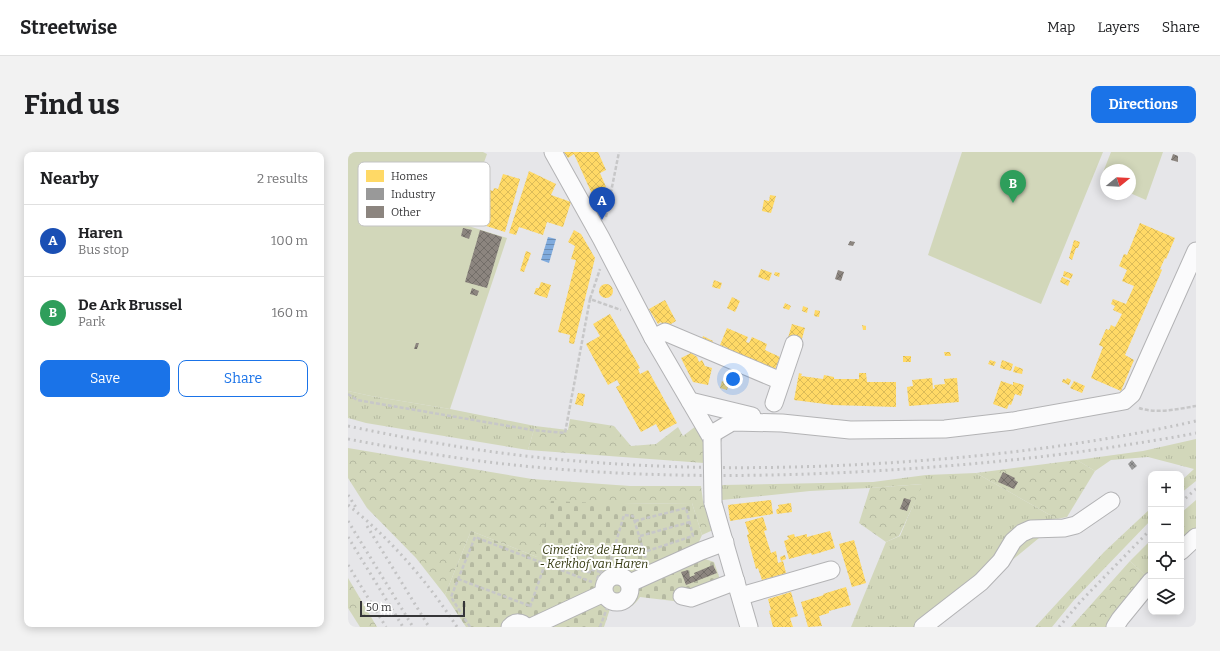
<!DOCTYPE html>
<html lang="en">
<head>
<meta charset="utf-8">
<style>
  :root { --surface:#fff; --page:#f2f2f2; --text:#202124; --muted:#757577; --line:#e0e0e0; --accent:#1a73e8 }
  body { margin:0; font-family:Bitter,serif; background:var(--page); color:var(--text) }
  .controls { position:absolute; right:12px; bottom:12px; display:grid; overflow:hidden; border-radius:8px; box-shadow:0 2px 10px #0003 }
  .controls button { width:36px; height:36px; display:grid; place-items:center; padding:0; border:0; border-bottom:1px solid var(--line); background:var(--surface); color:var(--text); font:20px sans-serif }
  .compass { position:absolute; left:752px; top:12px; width:36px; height:36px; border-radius:50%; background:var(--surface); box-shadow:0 2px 10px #0003; rotate:72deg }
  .scale { position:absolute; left:12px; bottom:10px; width:105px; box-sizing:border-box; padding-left:4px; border:2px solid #363638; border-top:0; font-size:11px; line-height:14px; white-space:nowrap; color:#363638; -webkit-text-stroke:3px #fff; paint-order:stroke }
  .you { position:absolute; left:385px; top:227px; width:14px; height:14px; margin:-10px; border:3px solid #fff; border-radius:50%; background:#1a73e8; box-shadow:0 0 0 6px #1a73e833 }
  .badge { display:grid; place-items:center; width:26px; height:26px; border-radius:50%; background:var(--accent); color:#fff; font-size:13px; font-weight:700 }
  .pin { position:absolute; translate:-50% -33px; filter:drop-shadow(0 1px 2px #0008) }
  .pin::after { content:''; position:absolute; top:21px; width:14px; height:12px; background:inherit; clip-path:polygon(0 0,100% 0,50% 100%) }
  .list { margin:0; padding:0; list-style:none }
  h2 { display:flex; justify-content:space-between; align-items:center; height:52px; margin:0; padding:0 16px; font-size:17px }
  h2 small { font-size:13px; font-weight:400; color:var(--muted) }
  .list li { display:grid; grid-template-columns:26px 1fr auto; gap:12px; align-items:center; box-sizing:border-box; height:72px; padding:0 16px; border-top:1px solid var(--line) }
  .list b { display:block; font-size:15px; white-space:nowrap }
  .list p { margin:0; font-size:13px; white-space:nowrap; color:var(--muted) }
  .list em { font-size:13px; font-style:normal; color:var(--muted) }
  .actions { display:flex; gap:8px; padding:12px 16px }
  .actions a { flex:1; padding:9px 0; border:1px solid var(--accent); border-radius:8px; text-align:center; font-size:14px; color:var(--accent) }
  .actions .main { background:var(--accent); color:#fff }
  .icon { flex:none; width:22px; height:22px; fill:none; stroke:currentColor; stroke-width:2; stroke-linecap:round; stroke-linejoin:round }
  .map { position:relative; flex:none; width:848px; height:475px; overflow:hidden; border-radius:8px }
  header { display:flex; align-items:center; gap:24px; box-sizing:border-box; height:56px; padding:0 20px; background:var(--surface); border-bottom:1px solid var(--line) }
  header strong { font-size:19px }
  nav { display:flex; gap:22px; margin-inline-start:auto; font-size:14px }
  .intro { display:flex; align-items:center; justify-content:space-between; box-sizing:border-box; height:96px; padding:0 24px }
  h1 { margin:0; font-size:28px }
  .button { padding:10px 18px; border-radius:8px; background:var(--accent); color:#fff; font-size:14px; font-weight:700 }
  main { display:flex; gap:24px; padding:0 24px }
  aside { flex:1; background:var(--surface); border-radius:8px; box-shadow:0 2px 10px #0003 }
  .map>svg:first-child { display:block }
  .grass { fill:url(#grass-tufts) }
  .forest { fill:url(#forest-crowns) }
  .cemetery { fill:url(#cemetery-stones) }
  .green { fill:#d2d7ba }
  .water { fill:url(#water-rules) }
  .homes { fill:url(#homes-cross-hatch) }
  .industry { fill:url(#industry-cross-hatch) }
  .building { fill:url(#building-cross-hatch) }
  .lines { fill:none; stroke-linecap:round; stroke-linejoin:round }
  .minor-casing { stroke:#b3b3b5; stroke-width:19 }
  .path { stroke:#c7c7c8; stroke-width:2.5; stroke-dasharray:4 2; stroke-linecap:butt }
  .minor { stroke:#fbfbfc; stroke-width:17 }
  .rail { stroke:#c3c3c4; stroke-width:3; stroke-dasharray:2 4; stroke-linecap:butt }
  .minor-bridge-casing { stroke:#b3b3b5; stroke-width:19; stroke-linecap:butt }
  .minor-bridge { stroke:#fbfbfc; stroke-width:17 }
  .labels { text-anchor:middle; stroke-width:4; stroke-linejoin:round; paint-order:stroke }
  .park-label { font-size:12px; font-style:italic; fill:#343910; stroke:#fff }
  .key { fill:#fff; stroke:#c3c3c3; stroke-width:1 }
  .key-label { font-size:11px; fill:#363638 }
</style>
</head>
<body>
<header>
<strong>Streetwise</strong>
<nav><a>Map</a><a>Layers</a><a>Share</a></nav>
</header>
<div class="intro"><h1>Find us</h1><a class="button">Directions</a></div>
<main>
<aside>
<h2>Nearby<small>2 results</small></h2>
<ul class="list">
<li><span class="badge" style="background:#1a4fb4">A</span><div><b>Haren</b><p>Bus stop</p></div><em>100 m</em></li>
<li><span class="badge" style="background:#2e9e5b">B</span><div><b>De Ark Brussel</b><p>Park</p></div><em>160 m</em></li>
</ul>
<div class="actions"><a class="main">Save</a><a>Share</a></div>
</aside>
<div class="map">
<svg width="848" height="475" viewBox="0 0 848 475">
  <defs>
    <pattern id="grass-tufts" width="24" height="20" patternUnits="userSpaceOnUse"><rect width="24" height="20" fill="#d2d7ba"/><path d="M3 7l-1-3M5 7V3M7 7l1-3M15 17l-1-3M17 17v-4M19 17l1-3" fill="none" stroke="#b5b9a1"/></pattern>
    <pattern id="forest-crowns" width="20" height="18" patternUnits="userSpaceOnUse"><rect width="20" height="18" fill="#d2d7ba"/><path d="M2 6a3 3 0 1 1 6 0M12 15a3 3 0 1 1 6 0" fill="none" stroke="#b5b9a1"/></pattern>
    <pattern id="cemetery-stones" width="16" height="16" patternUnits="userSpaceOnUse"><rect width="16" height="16" fill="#d2d7ba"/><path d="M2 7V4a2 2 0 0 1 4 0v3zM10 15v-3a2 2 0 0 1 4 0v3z" fill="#b5b9a1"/></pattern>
    <pattern id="water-rules" width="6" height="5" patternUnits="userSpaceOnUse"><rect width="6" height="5" fill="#80abdd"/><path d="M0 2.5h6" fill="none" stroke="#6a8cb4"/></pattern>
    <pattern id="homes-cross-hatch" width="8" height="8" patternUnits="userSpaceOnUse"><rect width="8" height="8" fill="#ffd966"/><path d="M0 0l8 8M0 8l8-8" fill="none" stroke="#dbbb59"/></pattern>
    <pattern id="industry-cross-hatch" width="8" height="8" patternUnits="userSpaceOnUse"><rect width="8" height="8" fill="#999"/><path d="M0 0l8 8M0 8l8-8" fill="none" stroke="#7e7e7e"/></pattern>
    <pattern id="building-cross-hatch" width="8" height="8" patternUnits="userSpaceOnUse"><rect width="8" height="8" fill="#8c857f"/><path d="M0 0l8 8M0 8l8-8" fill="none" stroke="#736e69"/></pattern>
  </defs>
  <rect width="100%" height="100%" fill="#e6e6e9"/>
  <g class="grass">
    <path d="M0 239 23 244 102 257 187 274 180 298 18 271 0 266Z"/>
    <path d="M848 287V329L833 341V329L846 317 800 305 763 308 747 319 729 308 795 299Z"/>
    <path d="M628 321 709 367 691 386 583 475H503L538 390 552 384 574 332 522 336 462 339 374 348V333L525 330 578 323Z"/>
    <path d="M848 348V379L833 392V361Z"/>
    <path d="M803 356V368L726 448 704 475H687L756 400Z"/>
    <path d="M803 388V421L799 425 782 409Z"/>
  </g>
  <g class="forest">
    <path d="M222 267 266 274 283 294 308 292 330 275 335 284 348 274 356 288V311L180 298 187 274 220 278Z"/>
    <path d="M0 296 184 327 282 334H353L355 349 365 378 354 383 344 351 275 352 189 405 123 379 97 443 68 406 19 356 0 326Z"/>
    <path d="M729 308 747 319 719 365 709 367 628 321Z"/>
    <path d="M575 332 551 384 538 390 511 371 522 336Z"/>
    <path d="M782 409 799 425 764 475H723Z"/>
    <path d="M0 426 29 475H12L0 456Z"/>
  </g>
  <path class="cemetery" d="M203 349 275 352 344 351 354 383 350 392 357 407 366 410 376 439 342 451 292 445C284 457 276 459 262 457L256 475H118L97 443 123 379 189 405Z"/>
  <g class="green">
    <path d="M0 0H135L139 2 114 72 159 86 102 257 23 244 0 239Z"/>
    <path d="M614 0H755L693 152 580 103Z"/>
    <path d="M763 0H815L798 48 782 41V18H758V31L752 28Z"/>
  </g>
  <path class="water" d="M200 85 208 87 201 111 193 108Z"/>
  <g class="homes">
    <path d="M216 0H250L258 18 252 21 258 35 244 42 226 2 220 6Z"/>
    <path d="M181 19 208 32 203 43 223 50 215 75 199 70 195 83 171 75 168 83 161 81Z"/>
    <path d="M155 22 172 27 157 80 129 71 139 37 145 39 146 36 150 37Z"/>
    <path d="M422 43 428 44 423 61 414 59 416 48 421 49Z"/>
    <path d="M792 71 827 86 818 107 817 106 812 117 814 118 777 203 786 208 773 239 743 226 755 195 751 193 758 177 761 178 763 173 767 175 774 162 765 158 767 154 763 152 765 147 778 152 786 134 774 129 779 118 771 114 776 102 779 103Z"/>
    <path d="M226 78 233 82 247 106 226 192 221 191 222 183 210 180 228 108 223 107 227 94 220 90Z"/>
    <path d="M726 88 732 90 730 96H728L724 108 721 106Z"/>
    <path d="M178 99 183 101 176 120 172 119Z"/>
    <path d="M413 117 424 121 421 129 410 125Z"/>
    <path d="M716 119 725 122 723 127 715 124Z"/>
    <path d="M427 120 432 121 431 125 426 123Z"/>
    <path d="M714 125 722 129 720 134 712 130Z"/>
    <path d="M366 128 374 131 372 137 364 135Z"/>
    <path d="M193 130 203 133 199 146 186 142 188 136H191Z"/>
    <circle cx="258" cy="139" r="7"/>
    <path d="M384 145 392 149 387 160 379 156Z"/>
    <path d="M317 148 328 169 316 176 313 170 310 172 301 157Z"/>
    <path d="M437 151 443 154 441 158 435 156Z"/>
    <path d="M455 154 460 156 459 161 454 159Z"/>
    <path d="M467 158 472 159 471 165 466 164Z"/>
    <path d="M262 162 292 216 290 217 292 222 300 218 329 271 312 280 308 272 293 280 268 235 272 233 269 228 260 233 238 192 252 184 245 172Z"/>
    <path d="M444 172 457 176 453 190 440 186Z"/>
    <path d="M514 173 518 174V178H515Z"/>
    <path d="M379 176 400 185 398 190 401 191 404 185 419 192 417 198 432 205 425 222 378 202 380 196 372 193Z"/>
    <path d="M355 184 365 189 363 194 353 190Z"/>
    <path d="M596 200H602L603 204H597Z"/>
    <path d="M343 201 349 205 351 210 354 208 357 214 364 216 360 233 345 230 333 206Z"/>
    <rect x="555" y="204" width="8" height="6"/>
    <path d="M642 208 648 210 646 214 640 212Z"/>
    <path d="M654 208 665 212 663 219 652 216Z"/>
    <path d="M667 214 675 217 674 222 665 220Z"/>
    <path d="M451 221 454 222 453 224 475 227 476 223 486 225V227H511V221H518L519 230H548V255L485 253 446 248Z"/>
    <path d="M584 226 585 237 587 236 586 233 597 232 596 227 609 226 611 250 561 254 559 235 565 234 564 228Z"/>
    <path d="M719 226 723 228 721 233 714 230 715 227 718 228Z"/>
    <path d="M374 229 381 231 379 238 372 236Z"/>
    <path d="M653 229 665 233V230L676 233 673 244 667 242 663 253 661 252 659 257 645 252Z"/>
    <path d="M726 229 737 234 734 241 722 236Z"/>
    <path d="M230 241 237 242 235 254 227 252Z"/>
    <path d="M423 348 425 362 382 369 380 353Z"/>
    <path d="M443 351 444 360 429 362 428 358 431 356 430 353Z"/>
    <path d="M415 365 419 378 416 379 423 401 428 399 430 411 435 409 438 421 414 428 410 416 408 417 399 383 401 382 397 370Z"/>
    <path d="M482 379 487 396 464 403 463 401 441 407 436 389 441 387 439 384 446 382 447 385 459 382V385Z"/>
    <path d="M506 388 518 431 504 435 491 392Z"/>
    <path d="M437 403 438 407 433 409 432 405Z"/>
    <path d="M498 435 503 453 481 459V461L471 464 474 474 460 475 453 450 476 443 475 442Z"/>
    <path d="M443 440 450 464 442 466 445 475H425L421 459 423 458 420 447Z"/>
  </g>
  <path class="industry" d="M784 308 789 314 784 318 780 312Z"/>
  <g class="building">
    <path d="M825 2 830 4V10L823 8Z"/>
    <path d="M115 76 124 78 121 87 113 84Z"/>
    <path d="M132 78 154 85 139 136 117 130Z"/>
    <path d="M502 89 507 90 505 94 500 93Z"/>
    <path d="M490 118 496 120 493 129 487 127Z"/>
    <path d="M124 136 131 139 129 144 122 142Z"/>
    <path d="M68 191H71L69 197H66Z"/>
    <path d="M655 320 667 326 666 328 670 330 666 337 650 330Z"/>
    <path d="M556 346 563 348 559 359 552 357Z"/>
    <path d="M365 413 369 421 338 433 333 420 340 418 342 425 347 423 346 421Z"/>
  </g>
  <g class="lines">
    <g class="minor-casing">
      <g id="minor">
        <path d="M205 0 253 86 305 186 364 287"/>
        <path d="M305 186 317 180 433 229"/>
        <path d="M342 249 404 264"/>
        <path d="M426 251 446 192"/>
        <path d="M362 283 384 270 434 271 502 278 597 277 665 269 776 249 784 242 848 99"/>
        <path d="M365 351 401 475"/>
        <path d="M833 399 848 385"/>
        <circle cx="269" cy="437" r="13"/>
        <path d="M282 431 353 399 377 390"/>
        <path d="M334 444 343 446 388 429"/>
        <path d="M393 444 483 418"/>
        <path d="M162 475C167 469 174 470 178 475"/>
        <path d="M183 475 256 441"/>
        <path d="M575 475 633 430 653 409 665 389 674 381 683 377 716 376 728 373 763 349"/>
        <path d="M767 475 772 467 803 429"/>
      </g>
    </g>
    <g class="path">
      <path d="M258 65 271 0"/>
      <path d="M242 147 252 117"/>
      <path d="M0 242 9 248 184 278 217 281 242 147 273 158"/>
      <path d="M791 256C808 262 830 257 848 254"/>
      <path d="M287 369 338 356 345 384 296 400"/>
      <path d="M292 384 342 370"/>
      <path d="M205 408 238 420H244V418L253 420"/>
      <path d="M261 414 276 363 285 364 298 407"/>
      <path d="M110 427 182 454"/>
      <path d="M249 427C253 415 269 408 281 415"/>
      <path d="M182 455 197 412"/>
      <path d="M122 475 103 445 127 385 244 430"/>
      <path d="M252 475 259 456"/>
    </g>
    <use href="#minor" class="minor"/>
    <g class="rail">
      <path d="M0 274C76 290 152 303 229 309 346 319 464 317 581 308 671 301 760 289 848 269"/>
      <path d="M0 287C46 296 93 304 140 310 295 329 454 326 610 313 660 309 710 303 759 296 789 291 819 287 848 281"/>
      <path d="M0 343 9 357"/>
      <path d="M833 350 848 337"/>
      <path d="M0 353C43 387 79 429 109 475"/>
      <path d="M0 369 65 475"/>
      <path d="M19 374 81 475"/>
      <path d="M0 385 55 475"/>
      <path d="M0 413 38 475"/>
      <path d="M0 474 1 475"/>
      <path d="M711 475 733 449 803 377"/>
    </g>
    <g class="minor-bridge-casing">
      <path id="minor-bridge" d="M364 287 365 351"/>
    </g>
    <use href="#minor-bridge" class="minor-bridge"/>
  </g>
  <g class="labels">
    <g class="park-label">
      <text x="246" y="402">Cimetière de Haren<tspan x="246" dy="14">- Kerkhof van Haren</tspan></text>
    </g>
  </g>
  <rect x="10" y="10" width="132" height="64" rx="6" class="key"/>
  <rect x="18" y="18" width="18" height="12" fill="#ffd966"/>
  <rect x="18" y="36" width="18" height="12" fill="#999"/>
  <rect x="18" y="54" width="18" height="12" fill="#8c857f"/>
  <g class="key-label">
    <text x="43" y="28">Homes</text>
    <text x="43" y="46">Industry</text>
    <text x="43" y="64">Other</text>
  </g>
</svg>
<div class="controls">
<button>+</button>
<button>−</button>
<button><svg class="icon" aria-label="locate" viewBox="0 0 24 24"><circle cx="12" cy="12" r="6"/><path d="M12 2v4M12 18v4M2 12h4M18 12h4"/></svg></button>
<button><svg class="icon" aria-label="layers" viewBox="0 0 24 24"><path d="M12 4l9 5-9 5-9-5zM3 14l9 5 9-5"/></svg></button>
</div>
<svg class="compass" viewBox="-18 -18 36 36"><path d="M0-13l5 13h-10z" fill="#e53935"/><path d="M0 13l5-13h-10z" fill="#757577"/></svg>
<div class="scale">50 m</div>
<div class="you"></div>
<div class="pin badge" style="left:254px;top:68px;background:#1a4fb4">A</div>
<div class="pin badge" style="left:665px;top:51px;background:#2e9e5b">B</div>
</div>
</main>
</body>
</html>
